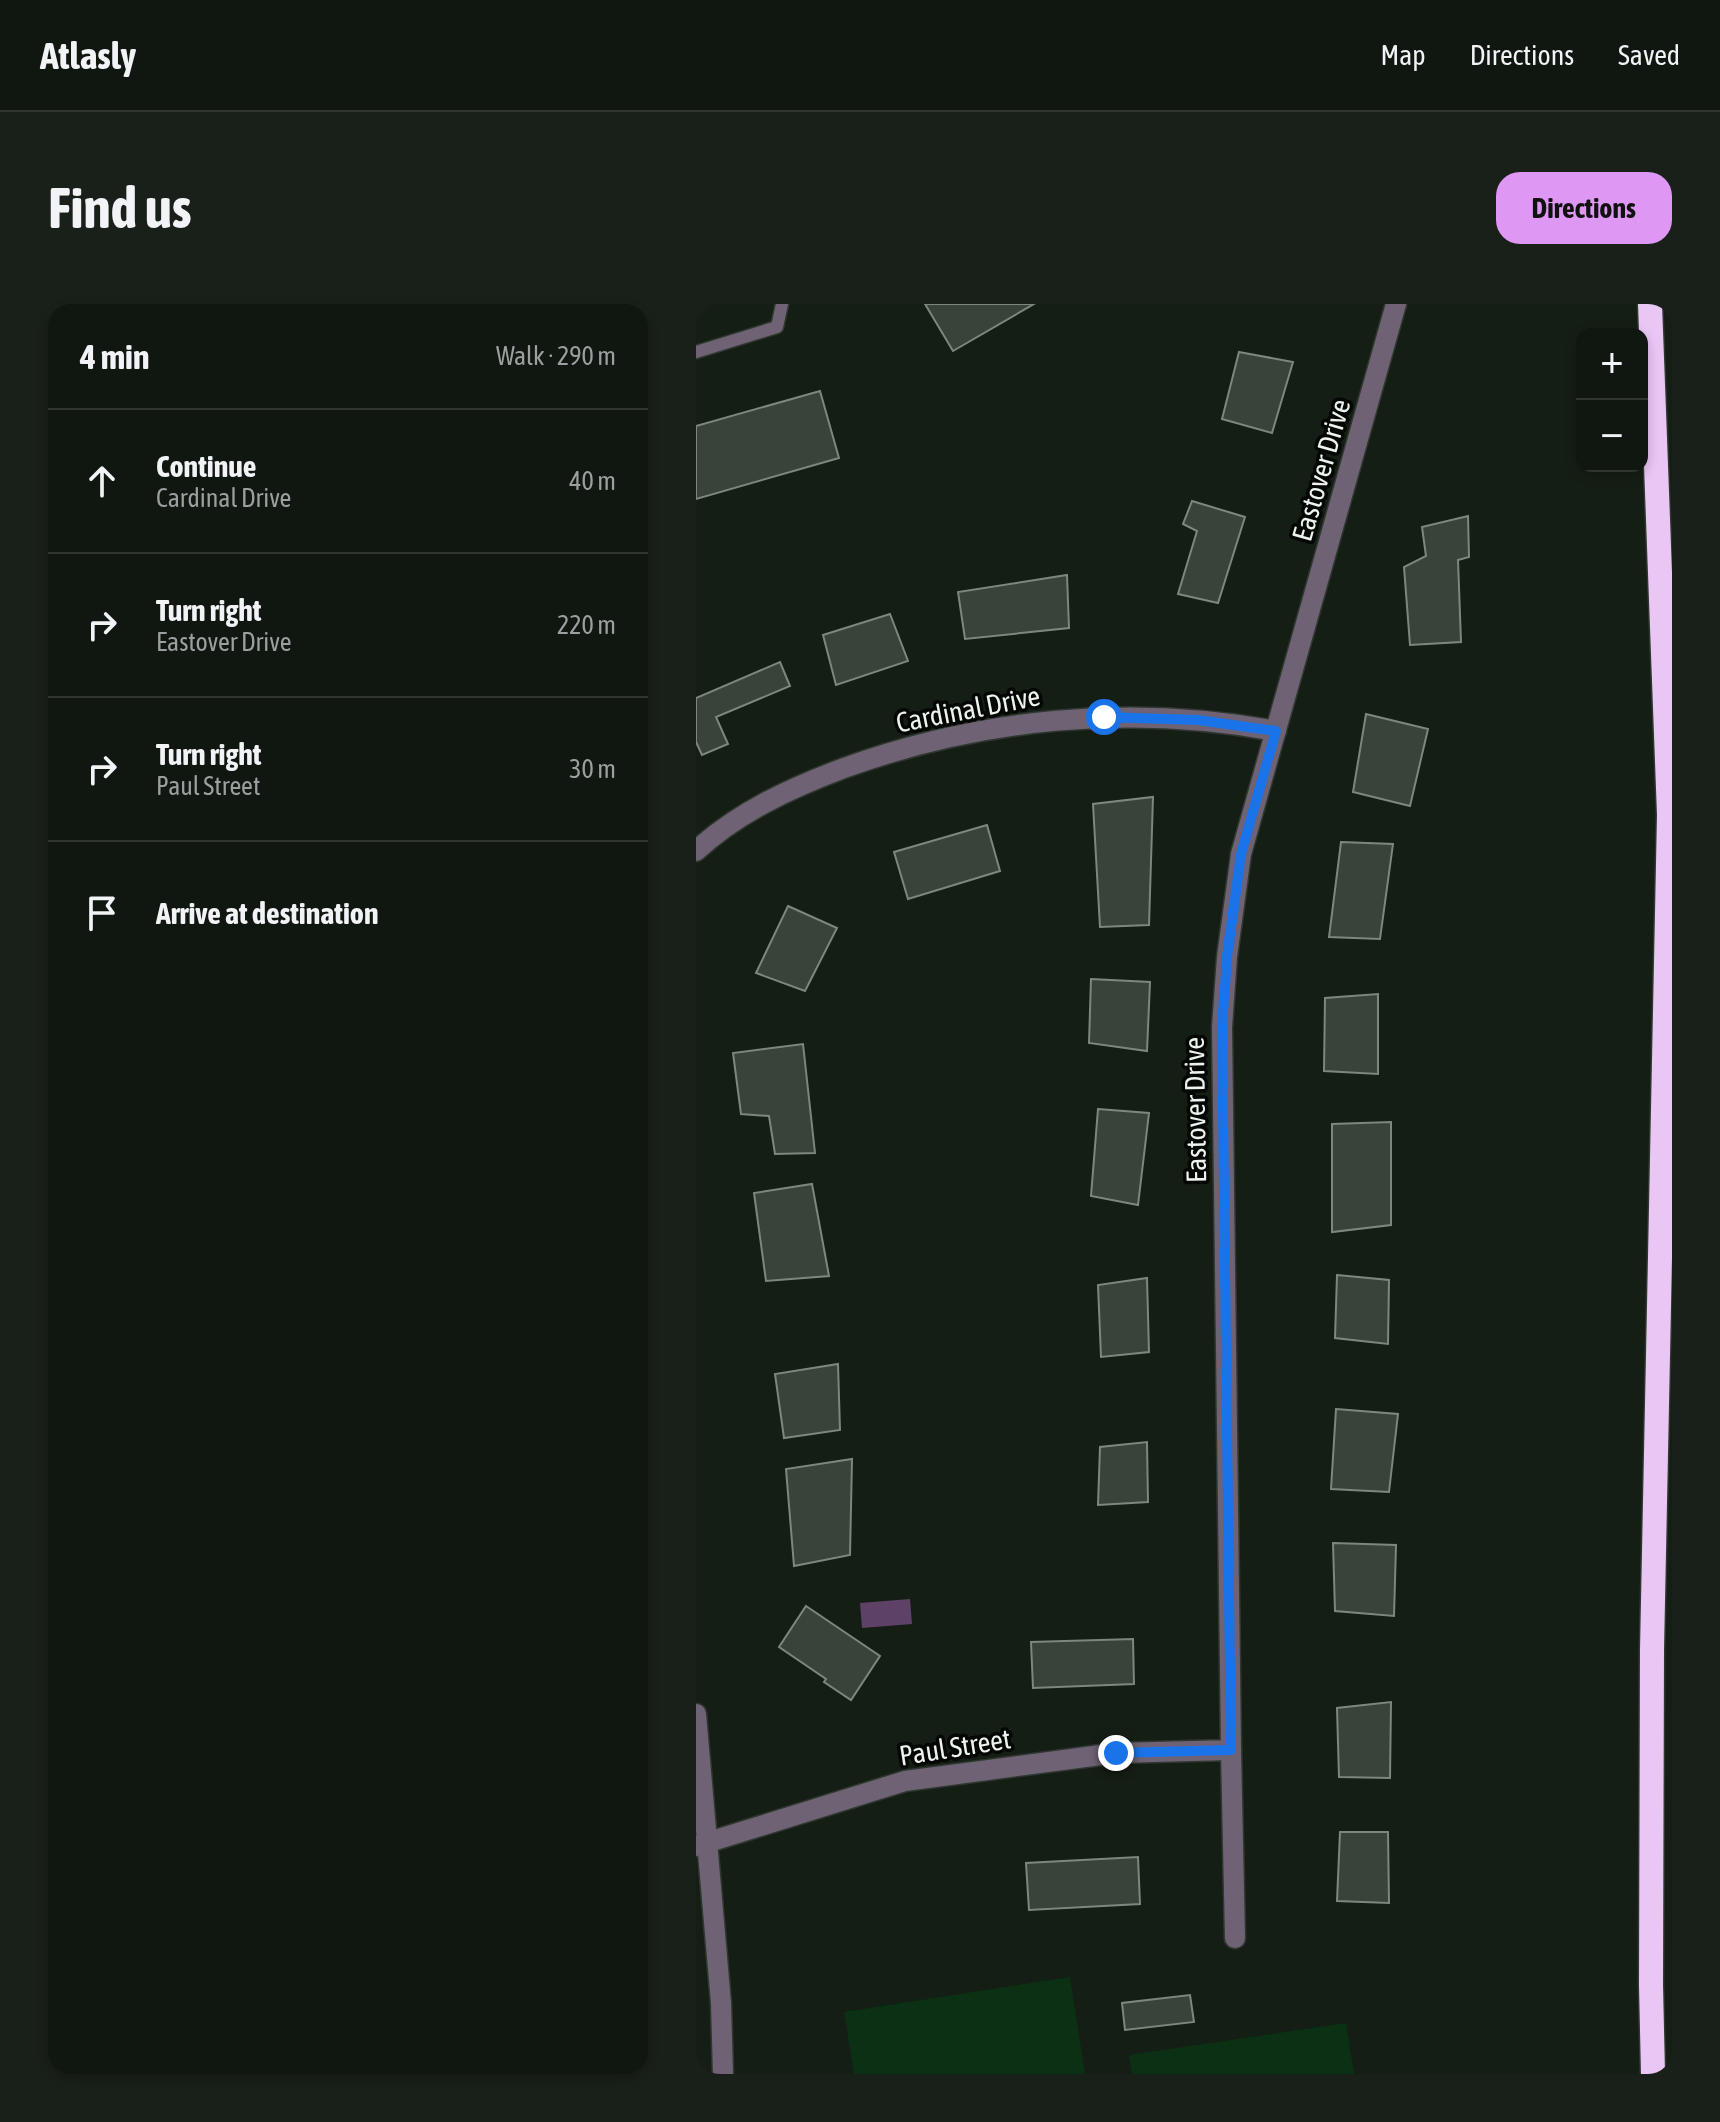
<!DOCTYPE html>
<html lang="en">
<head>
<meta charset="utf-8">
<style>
  :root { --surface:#101610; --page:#191f19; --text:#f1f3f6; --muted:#9c9f9f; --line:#303530; --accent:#de98f3 }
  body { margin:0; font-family:"Asap Condensed",sans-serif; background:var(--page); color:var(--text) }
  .controls { position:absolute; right:24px; top:24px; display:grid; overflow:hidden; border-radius:16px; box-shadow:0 4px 12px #0003 }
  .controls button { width:72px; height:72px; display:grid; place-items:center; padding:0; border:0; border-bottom:2px solid var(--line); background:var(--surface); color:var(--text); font:40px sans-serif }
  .stop { position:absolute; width:24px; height:24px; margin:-18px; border:6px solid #1a73e8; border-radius:50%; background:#fff }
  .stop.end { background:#1a73e8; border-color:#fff; box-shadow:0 2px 8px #0008 }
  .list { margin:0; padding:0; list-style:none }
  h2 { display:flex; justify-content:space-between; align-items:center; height:104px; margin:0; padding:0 32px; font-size:34px }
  h2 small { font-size:26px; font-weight:400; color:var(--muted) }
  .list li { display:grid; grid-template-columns:52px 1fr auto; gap:24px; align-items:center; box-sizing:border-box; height:144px; padding:0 32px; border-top:2px solid var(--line) }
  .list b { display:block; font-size:30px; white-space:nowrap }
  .list p { margin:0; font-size:26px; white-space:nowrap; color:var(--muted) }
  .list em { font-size:26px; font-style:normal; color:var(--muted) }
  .icon { flex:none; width:44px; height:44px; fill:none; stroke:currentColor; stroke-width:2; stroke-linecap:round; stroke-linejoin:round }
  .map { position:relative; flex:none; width:976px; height:1770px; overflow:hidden; border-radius:24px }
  header { display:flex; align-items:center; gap:48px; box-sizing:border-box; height:112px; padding:0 40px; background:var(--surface); border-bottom:2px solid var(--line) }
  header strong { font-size:38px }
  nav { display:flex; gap:44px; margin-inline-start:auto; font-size:28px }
  .intro { display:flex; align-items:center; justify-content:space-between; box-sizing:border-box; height:192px; padding:0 48px }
  h1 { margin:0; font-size:56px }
  .button { padding:20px 36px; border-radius:24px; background:var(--accent); color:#111; font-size:28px; font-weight:700 }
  main { display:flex; gap:48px; padding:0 48px }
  aside { flex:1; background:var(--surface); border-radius:24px; box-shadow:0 4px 12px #0003 }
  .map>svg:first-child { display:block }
  .green { fill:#0c3013 }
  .water { fill:#5e4167 }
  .building { fill:#394339; stroke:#7c887c; stroke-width:2 }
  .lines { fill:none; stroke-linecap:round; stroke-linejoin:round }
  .service-casing { stroke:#2f382f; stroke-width:15 }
  .minor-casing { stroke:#2f382f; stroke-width:23 }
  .tertiary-casing { stroke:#2f382f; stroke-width:23 }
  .motorway-casing { stroke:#2f382f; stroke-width:27 }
  .service { stroke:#6f6274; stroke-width:12 }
  .minor { stroke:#6f6274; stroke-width:20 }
  .tertiary { stroke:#6f6274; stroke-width:20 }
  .motorway { stroke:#e9c6f4; stroke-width:24 }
  .route { stroke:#1a73e8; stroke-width:10 }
  .labels { text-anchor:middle; stroke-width:7; stroke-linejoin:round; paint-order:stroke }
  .street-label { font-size:28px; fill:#edf3ed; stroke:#040704 }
</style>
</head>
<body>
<header>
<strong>Atlasly</strong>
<nav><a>Map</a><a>Directions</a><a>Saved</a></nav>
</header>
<div class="intro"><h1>Find us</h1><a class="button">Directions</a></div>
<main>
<aside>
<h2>4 min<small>Walk · 290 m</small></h2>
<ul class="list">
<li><svg class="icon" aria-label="ahead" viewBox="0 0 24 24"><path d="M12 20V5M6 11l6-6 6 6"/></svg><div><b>Continue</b><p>Cardinal Drive</p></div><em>40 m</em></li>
<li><svg class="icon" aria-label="right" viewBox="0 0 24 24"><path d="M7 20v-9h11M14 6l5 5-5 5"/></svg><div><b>Turn right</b><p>Eastover Drive</p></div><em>220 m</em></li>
<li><svg class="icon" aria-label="right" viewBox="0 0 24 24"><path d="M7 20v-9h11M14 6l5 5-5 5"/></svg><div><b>Turn right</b><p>Paul Street</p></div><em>30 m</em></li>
<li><svg class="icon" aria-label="arrive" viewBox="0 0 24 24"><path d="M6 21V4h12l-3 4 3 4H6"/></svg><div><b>Arrive at destination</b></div></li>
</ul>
</aside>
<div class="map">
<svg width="976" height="1770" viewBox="0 0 976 1770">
  <rect width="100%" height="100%" fill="#151e15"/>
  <g class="green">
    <path d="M374 1673 389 1770H158L148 1708Z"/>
    <path d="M650 1719 658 1770H436L433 1751Z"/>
  </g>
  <path class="water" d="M214 1295 216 1320 166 1324 164 1299Z"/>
  <g class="building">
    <path d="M229 0H338L257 47Z"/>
    <path d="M543 48 597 58 576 129 526 115Z"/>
    <path d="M124 87 143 154 0 195V122Z"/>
    <path d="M496 197 549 213 522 299 482 290 501 227 487 220Z"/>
    <path d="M772 212 773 253 762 256 765 338 714 341 708 263 730 252 726 223Z"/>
    <path d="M371 271 373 324 269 335 262 288Z"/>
    <path d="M194 310 212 357 140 381 127 331Z"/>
    <path d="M84 358 94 382 20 413 32 440 6 451 0 438V394Z"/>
    <path d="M670 410 732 425 714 502 657 488Z"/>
    <path d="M457 493 453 621 404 623 397 500Z"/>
    <path d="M291 521 304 567 212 595 198 548Z"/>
    <path d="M645 538 697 540 684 635 633 633Z"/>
    <path d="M92 602 141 624 109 687 60 669Z"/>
    <path d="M395 675 454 678 451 747 393 739Z"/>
    <path d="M682 690V770L628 767 629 694Z"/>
    <path d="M107 740 119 849 79 850 73 812 45 810 37 749Z"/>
    <path d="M402 805 453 809 442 901 395 892Z"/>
    <path d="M695 818V921L636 928V820Z"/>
    <path d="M116 880 133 972 70 977 58 889Z"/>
    <path d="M641 971 693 976 692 1040 639 1034Z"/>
    <path d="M451 974 453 1048 405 1053 402 981Z"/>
    <path d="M142 1060 144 1126 88 1134 79 1070Z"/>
    <path d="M640 1105 702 1110 693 1188 635 1185Z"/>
    <path d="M451 1138 452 1198 402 1201 404 1143Z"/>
    <path d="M156 1155 154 1251 98 1262 90 1165Z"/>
    <path d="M637 1239 700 1241 698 1312 639 1307Z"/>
    <path d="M110 1302 184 1352 155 1396 128 1378 130 1375 83 1343Z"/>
    <path d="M437 1335 438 1380 337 1384 335 1338Z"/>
    <path d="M695 1398 694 1474 643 1473 641 1404Z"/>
    <path d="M644 1528H692L693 1599 641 1597Z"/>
    <path d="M442 1553 444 1600 333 1606 330 1559Z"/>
    <path d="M494 1691 498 1718 429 1726 426 1699Z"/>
  </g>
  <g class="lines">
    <g class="service-casing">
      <path id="service" d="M0 48 81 23 86 0"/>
    </g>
    <g class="minor-casing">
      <g id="minor">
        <path d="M0 547C42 508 95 484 148 464 286 414 435 400 580 427"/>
        <path d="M0 1410 25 1699 27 1770"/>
        <path d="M535 1446 539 1634"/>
      </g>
    </g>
    <g class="tertiary-casing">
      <path id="tertiary" d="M0 1542 209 1477 420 1449 535 1446 526 723 531 653 545 550 700 0"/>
    </g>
    <g class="motorway-casing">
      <path id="motorway" d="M954 0 973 511 956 1346 955 1681 957 1770"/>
    </g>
    <use href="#service" class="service"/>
    <use href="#minor" class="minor"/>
    <use href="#tertiary" class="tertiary"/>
    <use href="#motorway" class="motorway"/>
  </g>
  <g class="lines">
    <path class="route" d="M408 413 502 416 580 427 545 550 531 653 526 723 535 1446 420 1449"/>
  </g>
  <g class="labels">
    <g class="street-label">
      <text transform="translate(625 166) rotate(-74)" y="10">Eastover Drive</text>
      <text transform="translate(272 405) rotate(-11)" y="10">Cardinal Drive</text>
      <text transform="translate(499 806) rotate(-91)" y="10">Eastover Drive</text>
      <text transform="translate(259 1443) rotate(-9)" y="10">Paul Street</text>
    </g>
  </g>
</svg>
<div class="controls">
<button>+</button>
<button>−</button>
</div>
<div class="stop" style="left:408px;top:413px"></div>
<div class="stop end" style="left:420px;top:1449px"></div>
</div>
</main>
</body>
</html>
